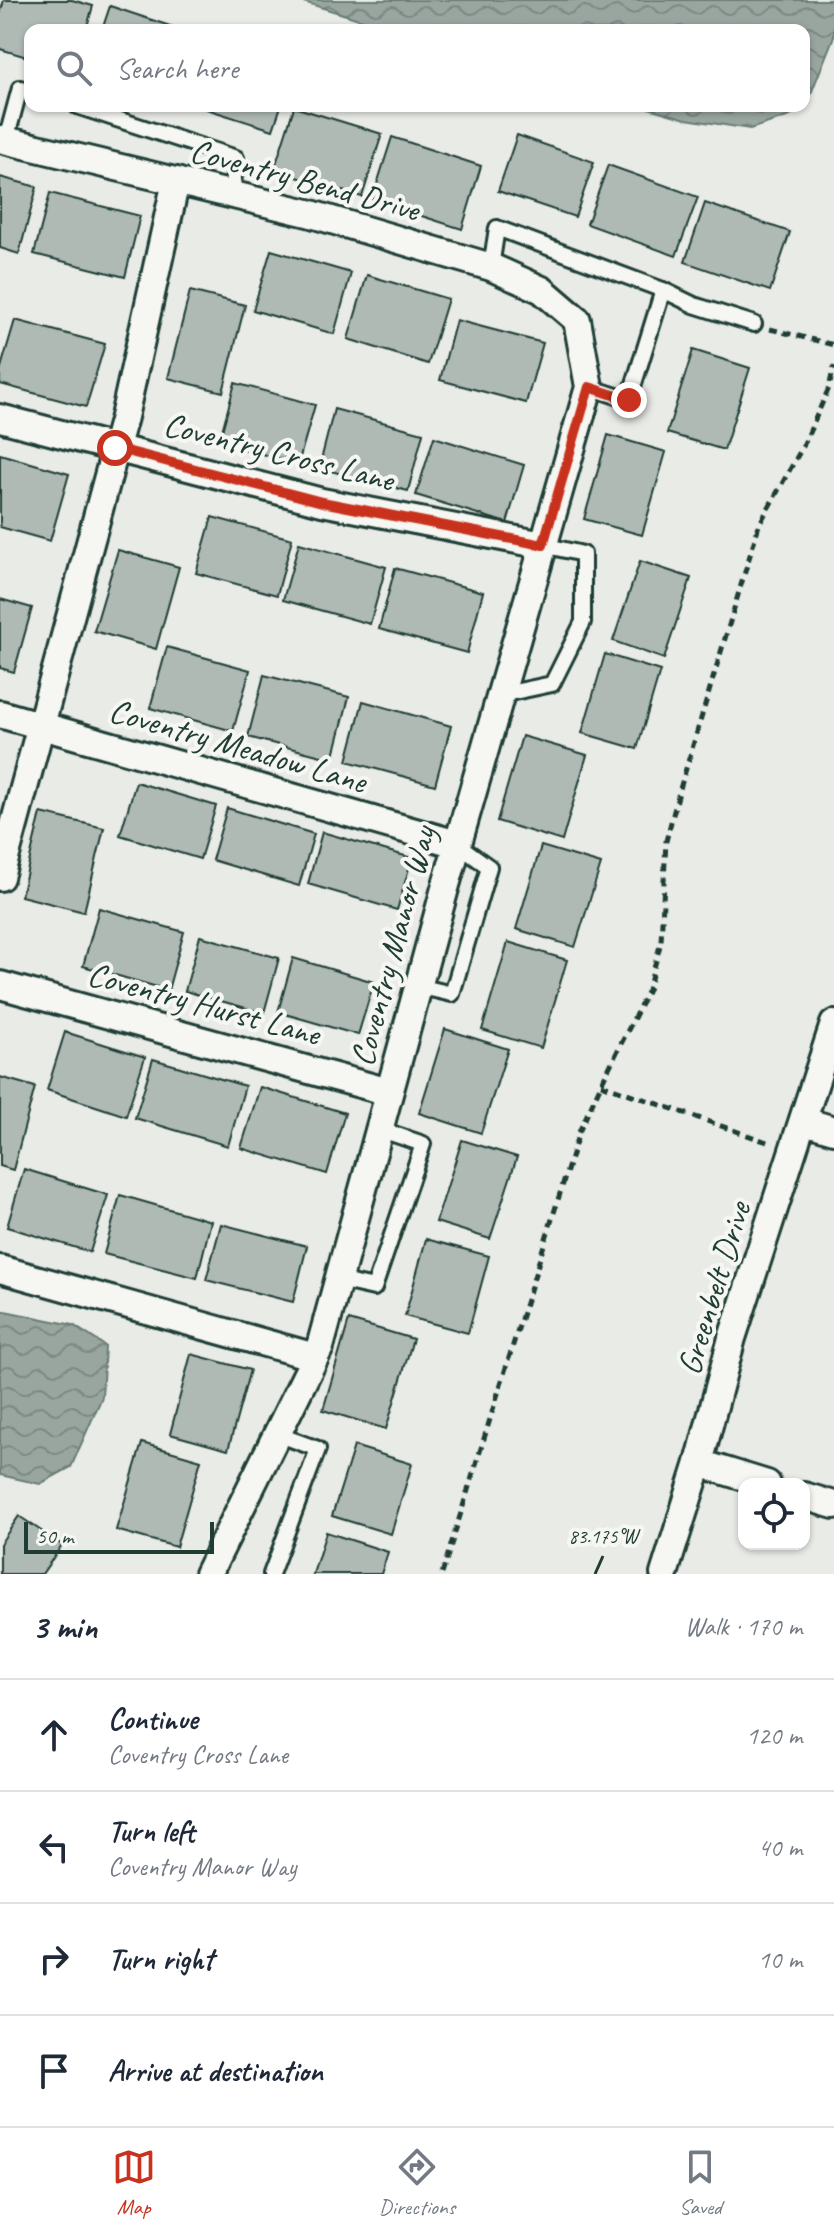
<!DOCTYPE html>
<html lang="en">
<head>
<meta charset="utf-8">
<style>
  :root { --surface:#fff; --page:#f2f2f3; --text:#1f2937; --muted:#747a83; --line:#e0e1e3; --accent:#c8321e }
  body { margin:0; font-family:Caveat,sans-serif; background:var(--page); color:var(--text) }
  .controls { position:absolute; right:24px; bottom:24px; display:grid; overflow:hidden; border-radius:16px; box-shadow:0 2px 6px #0004 }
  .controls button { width:72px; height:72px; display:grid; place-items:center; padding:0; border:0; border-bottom:2px solid var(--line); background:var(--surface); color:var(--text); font:40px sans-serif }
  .scale { position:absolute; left:24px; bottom:20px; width:190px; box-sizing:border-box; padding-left:8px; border:4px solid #1f3d34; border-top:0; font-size:22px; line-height:28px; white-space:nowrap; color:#1f3d34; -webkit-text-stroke:6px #f6f6f2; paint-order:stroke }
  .stop { position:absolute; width:24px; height:24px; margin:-18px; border:6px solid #c8321e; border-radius:50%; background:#fff }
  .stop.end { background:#c8321e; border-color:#fff; box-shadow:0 2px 8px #0008 }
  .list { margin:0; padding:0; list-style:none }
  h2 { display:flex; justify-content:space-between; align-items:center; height:104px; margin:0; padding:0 32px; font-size:34px }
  h2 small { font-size:26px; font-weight:400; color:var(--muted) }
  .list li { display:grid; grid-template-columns:52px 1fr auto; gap:24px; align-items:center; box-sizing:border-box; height:112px; padding:0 32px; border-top:2px solid var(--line) }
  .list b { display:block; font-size:30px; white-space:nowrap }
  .list p { margin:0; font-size:26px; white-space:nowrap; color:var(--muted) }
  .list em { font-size:26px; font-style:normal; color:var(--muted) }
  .icon { flex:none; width:44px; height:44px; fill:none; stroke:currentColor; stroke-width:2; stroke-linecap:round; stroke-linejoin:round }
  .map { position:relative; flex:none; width:834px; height:1574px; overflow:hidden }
  .search { position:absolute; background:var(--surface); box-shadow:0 2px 6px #0004; left:24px; right:24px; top:24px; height:88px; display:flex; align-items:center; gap:20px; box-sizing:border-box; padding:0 28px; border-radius:16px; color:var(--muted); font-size:30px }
  .sheet { height:552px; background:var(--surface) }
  nav { display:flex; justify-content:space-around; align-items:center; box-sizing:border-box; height:112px; border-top:2px solid var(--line); background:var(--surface); font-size:22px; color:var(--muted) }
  nav a { display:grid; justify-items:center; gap:4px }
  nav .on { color:var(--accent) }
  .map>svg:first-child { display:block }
  .water { fill:url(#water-waves); stroke:#687c75; stroke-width:2 }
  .building { fill:#b0bab5; stroke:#1f3d34; stroke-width:2 }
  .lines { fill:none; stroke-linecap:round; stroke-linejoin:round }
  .lane-casing { stroke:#1f3d34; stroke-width:20 }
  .street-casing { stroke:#1f3d34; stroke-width:32 }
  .path { stroke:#1f3d34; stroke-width:5; stroke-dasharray:8 6; stroke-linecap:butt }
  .lane { stroke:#f6f6f2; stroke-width:14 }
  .street { stroke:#f6f6f2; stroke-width:26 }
  .route { stroke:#c8321e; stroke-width:10 }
  .ticks { fill:none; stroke:#1f3d34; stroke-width:3 }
  .labels { text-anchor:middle; stroke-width:8; stroke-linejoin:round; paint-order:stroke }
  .street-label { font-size:34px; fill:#1f3d34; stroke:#f6f6f2 }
  .ticks-label { font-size:20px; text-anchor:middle; fill:#1f3d34; stroke:#f6f6f2; stroke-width:8; stroke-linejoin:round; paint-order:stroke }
</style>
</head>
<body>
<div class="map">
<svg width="834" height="1574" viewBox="0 0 834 1574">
  <defs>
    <pattern id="water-waves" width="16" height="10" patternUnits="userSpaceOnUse" patternTransform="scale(2)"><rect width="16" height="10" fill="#99a6a0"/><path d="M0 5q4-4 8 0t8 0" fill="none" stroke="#7c8883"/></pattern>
  </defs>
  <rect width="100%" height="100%" fill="#e9ebe7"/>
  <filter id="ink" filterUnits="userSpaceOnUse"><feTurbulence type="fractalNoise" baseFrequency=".0125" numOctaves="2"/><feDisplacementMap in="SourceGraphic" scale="16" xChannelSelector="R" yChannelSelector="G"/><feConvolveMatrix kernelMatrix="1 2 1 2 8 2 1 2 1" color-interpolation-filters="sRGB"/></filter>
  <g filter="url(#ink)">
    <g class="water">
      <path d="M297 0H834V36L810 96 804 102V30H395Z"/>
      <path d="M642 106H800L790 116 750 129 686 119Z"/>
      <path d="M0 1310 73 1325 105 1346 102 1397 71 1467 40 1484 0 1475Z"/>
    </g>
    <g class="building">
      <path d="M4 0H72L93 6 86 30H30V58L0 49V14Z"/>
      <path d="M110 6 182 30H102Z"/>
      <path d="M197 106H281L273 130Z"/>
      <path d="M294 107 382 134 362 197 274 170Z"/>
      <path d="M517 135 594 162 575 217 498 191Z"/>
      <path d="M392 137 481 166 462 229 372 200Z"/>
      <path d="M608 165 698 197 676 256 587 224Z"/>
      <path d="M0 177 37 187 19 254 0 248Z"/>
      <path d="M50 193 140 216 125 277 34 254Z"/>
      <path d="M705 203 790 232 770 291 685 262Z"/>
      <path d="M271 250 351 273 334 334 253 310Z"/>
      <path d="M367 275 448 299 428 364 348 339Z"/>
      <path d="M190 291 245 305 223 392 168 378Z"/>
      <path d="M15 320 105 344 86 407 0 384V371Z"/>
      <path d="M456 320 543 343 526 403 440 380Z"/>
      <path d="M693 350 750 368 724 450 667 433Z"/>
      <path d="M235 383 315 405 298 464 219 442Z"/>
      <path d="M334 409 423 433 408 491 319 468Z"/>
      <path d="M608 435 666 452 642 535 584 519Z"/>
      <path d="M434 437 524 465 507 523 416 495Z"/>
      <path d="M0 454 69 474 50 541 0 527Z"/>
      <path d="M212 517 292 539 277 595 196 573Z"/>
      <path d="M299 543 386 567 370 624 283 600Z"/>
      <path d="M118 550 179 567 156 649 94 631Z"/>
      <path d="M640 561 691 578 664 659 613 641Z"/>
      <path d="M395 568 483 592 467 653 379 629Z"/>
      <path d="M0 599 32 608 14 672 0 668Z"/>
      <path d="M167 647 250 670 233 731 150 708Z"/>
      <path d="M605 654 660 671 637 749 582 733Z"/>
      <path d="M264 675 349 697 333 759 248 737Z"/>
      <path d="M363 701 451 726 435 785 347 761Z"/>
      <path d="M522 736 587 755 562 841 497 821Z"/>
      <path d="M136 782 216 806 200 859 120 835Z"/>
      <path d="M227 808 314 834 299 886 212 860Z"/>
      <path d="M41 813 104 828 84 912 21 896Z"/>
      <path d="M322 832 412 858 397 910 308 884Z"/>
      <path d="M541 846 601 864 575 947 516 929Z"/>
      <path d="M99 908 184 932 168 990 83 966Z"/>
      <path d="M200 936 279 958 264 1013 185 991Z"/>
      <path d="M508 942 567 960 541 1048 482 1030Z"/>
      <path d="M293 958 374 982 358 1035 278 1012Z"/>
      <path d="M445 1029 508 1049 481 1133 419 1113Z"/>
      <path d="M65 1032 145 1057 126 1116 47 1090Z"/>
      <path d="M153 1059 245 1086 228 1146 135 1118Z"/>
      <path d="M0 1077 35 1087 13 1170 0 1166Z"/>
      <path d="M260 1087 345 1113 327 1174 241 1148Z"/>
      <path d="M462 1140 517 1157 490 1239 436 1222Z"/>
      <path d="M24 1169 108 1195 90 1252 7 1227Z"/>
      <path d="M120 1195 211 1221 197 1278 104 1254Z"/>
      <path d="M221 1224 307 1246 293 1302 206 1280Z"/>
      <path d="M426 1239 489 1256 468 1333 405 1316Z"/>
      <path d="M349 1320 413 1339 386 1429 323 1410Z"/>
      <path d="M191 1354 250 1370 228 1450 170 1434Z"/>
      <path d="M142 1443 201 1460 176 1547 116 1530Z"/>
      <path d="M354 1446 412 1464 391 1534 332 1516Z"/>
      <path d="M19 1516 62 1545 42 1574H0V1544Z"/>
      <path d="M326 1532 388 1552 381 1574H313Z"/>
    </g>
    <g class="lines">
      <g class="lane-casing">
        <g id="lane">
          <path d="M77 106 236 158 232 194"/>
          <path d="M6 140 20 88 30 91"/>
          <path d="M491 267 497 228 663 290 629 400 589 387"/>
          <path d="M663 290 694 305 754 324"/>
          <path d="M500 695 552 684 583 622V554L543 545"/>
          <path d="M418 986 452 994 489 867 457 844"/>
          <path d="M338 1280 374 1288 423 1144 379 1129"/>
          <path d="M271 1574 318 1449 277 1434"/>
        </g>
      </g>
      <g class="street-casing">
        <g id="street">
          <path d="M0 139 308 213 491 267 542 290 577 320 589 387 444 892 320 1347 208 1574"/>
          <path d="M0 418 322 502 543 545"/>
          <path d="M0 714 457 844"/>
          <path d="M0 877 124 417 176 181"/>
          <path d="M0 985 389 1092"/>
          <path d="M804 1121 834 1130"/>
          <path d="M0 1269 315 1357"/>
          <path d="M699 1463 767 1484"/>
          <path d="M804 1496 834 1505"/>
          <path d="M664 1574 699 1463 732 1338 834 1024"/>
        </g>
      </g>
      <g class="path">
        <path d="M770 329 834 345"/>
        <path d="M601 1084 770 1143"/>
        <path d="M442 1574 579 1132 601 1084 648 990 661 942 666 841 679 792 759 525 803 446 829 388 834 366"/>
      </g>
      <use href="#lane" class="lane"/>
      <use href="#street" class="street"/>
    </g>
  </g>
  <g class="lines" filter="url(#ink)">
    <path class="route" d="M115 448 322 502 543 545 589 387 629 400"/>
  </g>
  <path class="ticks" d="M595 1574 603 1556"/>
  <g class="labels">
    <g class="street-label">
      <text transform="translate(305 179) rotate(15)" y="12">Coventry Bend Drive</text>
      <text transform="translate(279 451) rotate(14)" y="12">Coventry Cross Lane</text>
      <text transform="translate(238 745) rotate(16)" y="12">Coventry Meadow Lane</text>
      <text transform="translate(392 946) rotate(-75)" y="12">Coventry Manor Way</text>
      <text transform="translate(204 1003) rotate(15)" y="12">Coventry Hurst Lane</text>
      <text transform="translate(713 1288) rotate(-73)" y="12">Greenbelt Drive</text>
    </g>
  </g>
  <g class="ticks-label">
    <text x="603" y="1543">83.175°W</text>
  </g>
</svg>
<div class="controls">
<button><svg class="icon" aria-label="locate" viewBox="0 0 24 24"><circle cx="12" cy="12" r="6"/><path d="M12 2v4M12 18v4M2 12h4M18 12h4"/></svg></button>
</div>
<div class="scale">50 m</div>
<div class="stop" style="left:115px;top:448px"></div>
<div class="stop end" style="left:629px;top:400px"></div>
<div class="search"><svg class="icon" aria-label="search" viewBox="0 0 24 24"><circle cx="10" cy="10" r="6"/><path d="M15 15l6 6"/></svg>Search here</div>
</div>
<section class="sheet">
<h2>3 min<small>Walk · 170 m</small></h2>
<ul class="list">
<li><svg class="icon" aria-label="ahead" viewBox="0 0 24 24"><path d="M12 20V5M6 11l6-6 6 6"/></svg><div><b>Continue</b><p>Coventry Cross Lane</p></div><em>120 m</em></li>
<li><svg class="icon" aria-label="left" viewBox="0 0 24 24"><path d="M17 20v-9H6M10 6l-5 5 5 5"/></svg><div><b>Turn left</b><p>Coventry Manor Way</p></div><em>40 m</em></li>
<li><svg class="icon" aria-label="right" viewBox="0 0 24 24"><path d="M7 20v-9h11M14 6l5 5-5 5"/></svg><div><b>Turn right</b></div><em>10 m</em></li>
<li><svg class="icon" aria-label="arrive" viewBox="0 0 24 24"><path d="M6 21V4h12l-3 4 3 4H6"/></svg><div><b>Arrive at destination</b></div></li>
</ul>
</section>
<nav>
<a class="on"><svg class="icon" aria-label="map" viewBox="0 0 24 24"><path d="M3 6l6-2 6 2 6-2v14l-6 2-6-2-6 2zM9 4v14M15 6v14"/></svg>Map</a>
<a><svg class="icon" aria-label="directions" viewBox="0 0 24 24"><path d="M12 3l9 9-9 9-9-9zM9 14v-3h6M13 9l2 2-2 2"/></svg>Directions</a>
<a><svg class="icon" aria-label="saved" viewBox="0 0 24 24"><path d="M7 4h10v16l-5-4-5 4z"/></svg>Saved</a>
</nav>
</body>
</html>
